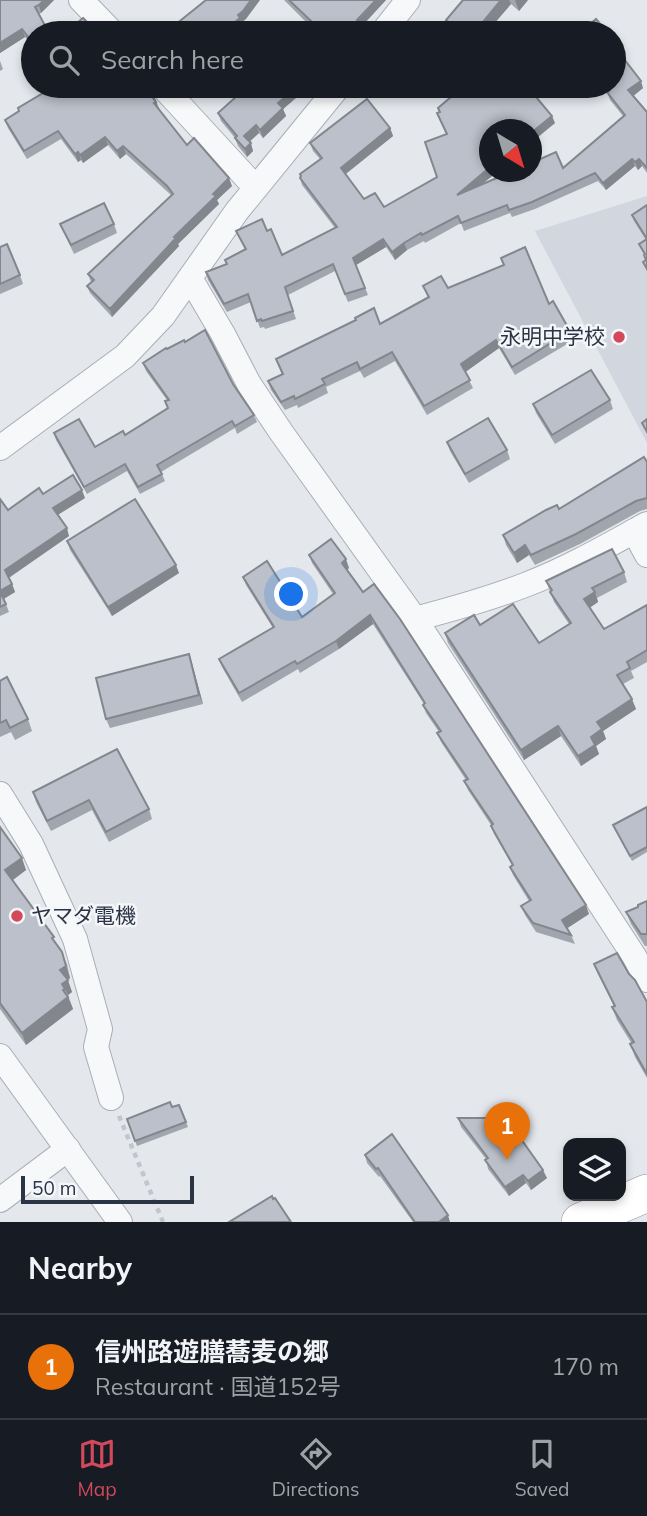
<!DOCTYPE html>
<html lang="en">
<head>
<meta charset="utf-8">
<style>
  :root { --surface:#171b24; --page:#242831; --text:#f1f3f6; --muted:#9ea1a6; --line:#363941; --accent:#d1495b }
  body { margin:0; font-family:Mulish,"Noto Sans JP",sans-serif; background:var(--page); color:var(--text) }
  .controls { position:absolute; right:21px; bottom:21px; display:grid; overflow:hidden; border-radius:14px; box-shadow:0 4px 10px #0003 }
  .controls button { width:63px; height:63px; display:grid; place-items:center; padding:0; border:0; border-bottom:2px solid var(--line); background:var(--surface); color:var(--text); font:35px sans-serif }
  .compass { position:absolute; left:479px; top:119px; width:63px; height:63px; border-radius:50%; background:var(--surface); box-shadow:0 4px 10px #0003; rotate:142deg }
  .scale { position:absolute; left:21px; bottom:18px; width:173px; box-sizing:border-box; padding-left:7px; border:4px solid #2b3445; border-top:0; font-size:19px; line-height:24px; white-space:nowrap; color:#2b3445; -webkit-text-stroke:5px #f4f6f9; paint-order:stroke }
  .you { position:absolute; left:292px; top:595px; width:24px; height:24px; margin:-18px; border:5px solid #fff; border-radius:50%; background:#1a73e8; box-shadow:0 0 0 10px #1a73e833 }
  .badge { display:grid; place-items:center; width:46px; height:46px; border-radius:50%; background:var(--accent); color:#fff; font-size:23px; font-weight:700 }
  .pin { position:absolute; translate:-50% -58px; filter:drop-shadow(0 2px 4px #0008) }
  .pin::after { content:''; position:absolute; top:37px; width:24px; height:21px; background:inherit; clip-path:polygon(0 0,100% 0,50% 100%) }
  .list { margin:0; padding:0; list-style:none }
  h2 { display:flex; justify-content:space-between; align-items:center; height:91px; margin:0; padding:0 28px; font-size:30px }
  h2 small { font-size:23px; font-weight:400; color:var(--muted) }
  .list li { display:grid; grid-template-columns:46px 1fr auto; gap:21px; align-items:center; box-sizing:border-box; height:105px; padding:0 28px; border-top:2px solid var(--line) }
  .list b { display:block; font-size:26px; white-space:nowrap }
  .list p { margin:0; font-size:23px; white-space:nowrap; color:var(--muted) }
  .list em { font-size:23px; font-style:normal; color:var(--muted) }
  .icon { flex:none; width:38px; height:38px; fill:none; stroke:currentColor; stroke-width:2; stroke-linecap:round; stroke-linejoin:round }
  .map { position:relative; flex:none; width:647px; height:1222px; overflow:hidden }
  .search { position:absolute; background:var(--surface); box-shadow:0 4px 10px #0003; left:21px; right:21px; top:21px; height:77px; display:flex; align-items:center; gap:18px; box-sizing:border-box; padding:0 24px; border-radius:38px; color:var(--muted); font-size:26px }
  .sheet { height:196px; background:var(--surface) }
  nav { display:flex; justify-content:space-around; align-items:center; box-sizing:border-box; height:98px; border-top:2px solid var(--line); background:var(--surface); font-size:19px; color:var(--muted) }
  nav a { display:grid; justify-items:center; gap:4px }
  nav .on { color:var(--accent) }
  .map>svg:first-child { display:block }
  .built { fill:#d2d6de }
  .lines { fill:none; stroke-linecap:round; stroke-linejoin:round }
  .minor-casing { stroke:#a9aeb7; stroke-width:26 }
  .highway-casing { stroke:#8b94a3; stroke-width:38 }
  .path { stroke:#c2c5cb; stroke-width:4.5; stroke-dasharray:5 5; stroke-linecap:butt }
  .minor { stroke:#f7f8fa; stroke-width:24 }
  .highway { stroke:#fff; stroke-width:37 }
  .wall { fill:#a1a5ae }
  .shaded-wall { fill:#83868d }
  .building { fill:#bbc0ca; stroke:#83868d; stroke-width:2 }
  .poi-dot { fill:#d1495b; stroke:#f4f6f9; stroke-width:2.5 }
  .labels { text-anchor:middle; stroke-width:5; stroke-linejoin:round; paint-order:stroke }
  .poi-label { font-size:21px; fill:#2b3445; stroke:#f4f6f9; text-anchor:end }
</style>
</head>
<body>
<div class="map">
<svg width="647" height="1222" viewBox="0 0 647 1222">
  <rect width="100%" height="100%" fill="#e4e7ec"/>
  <path class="built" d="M647 196V443L535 231Z"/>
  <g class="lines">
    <g class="minor-casing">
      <g id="minor">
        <path d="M81 0 113 33"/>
        <path d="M382 33 408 0"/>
        <path d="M162 86 255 187"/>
        <path d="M190 278 223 334 249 384 281 432 415 619 634 956 647 980"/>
        <path d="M0 448 125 356 163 316 237 211 339 86"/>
        <path d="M634 531 647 555"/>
        <path d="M415 619C453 609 489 599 525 585 567 569 607 546 647 524"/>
        <path d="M0 794 31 844 75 939 100 1029 96 1047 111 1098"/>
        <path d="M0 1056 120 1222"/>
        <path d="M0 1200 68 1149"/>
      </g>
    </g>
    <g class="highway-casing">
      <path id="highway" d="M580 1222 647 1193"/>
    </g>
    <path class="path" d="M119 1116 163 1222"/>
    <use href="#minor" class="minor"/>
    <use href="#highway" class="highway"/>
  </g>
  <g class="wall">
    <path d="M0 0H54L41 13 39 14 33 33V47L25 37 0 53Z"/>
    <path d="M284 0H386L361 27 362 29 358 33H300L309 25Z"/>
    <path d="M463 0H528L519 11 511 4 486 33H453L450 31 446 20Z"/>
    <path d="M614 40 619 51 618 52 643 88 633 96 647 112V173L642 166 638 170 635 166 606 190 598 181 535 209 512 217 510 213 464 231 461 223 425 243 424 241 407 250 395 260 386 247 356 265 368 295 348 302 335 271 288 295 296 319 265 329 264 327 260 328 251 302 227 312 208 280 206 272 227 264 245 250 236 231H267L282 255 335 228 302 185 300 178 301 177 300 174 320 159 313 151 310 143 390 128 393 136 346 174 364 199 384 207 437 177 446 134 437 113 555 123 489 172H497L482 184 563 168 623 116 610 100 607 92 603 86H614Z"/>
    <path d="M0 61 3 69 0 71Z"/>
    <path d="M248 86H310L283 109 286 116 263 138 259 133 249 142 253 151 247 157 238 146 235 138 221 121 218 113Z"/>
    <path d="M156 103 159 109 187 145 232 186 217 200 219 204 178 244 179 246 112 317 90 293 87 286 91 282 88 274 171 195 126 154 120 159 108 145 83 163 81 160 78 162 61 139 27 159 8 128 5 120 19 111 157 103Z"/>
    <path d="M647 205V271L643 262 645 260 644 255V254L639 244 646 240 634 221 632 215Z"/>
    <path d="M60 224H114L117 233 74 254Z"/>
    <path d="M0 247 20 275 23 284 0 294Z"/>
    <path d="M423 286 448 288 549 304 570 331 574 340 515 375 499 348 465 372 473 388 427 415 395 361 364 378 360 371 326 387 328 393 298 408 297 405 285 410 271 390 268 381 282 375 276 359 380 324 428 298Z"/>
    <path d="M185 342 233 384 254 415 257 422 237 434 235 428 161 472 165 481 140 494 127 471 87 494 56 440 54 433 95 447 125 435 168 408 165 401 167 400 146 371 143 363 167 349Z"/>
    <path d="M610 400 613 409 555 444 536 413 533 404Z"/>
    <path d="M447 442 507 450 510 459 469 483 450 451Z"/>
    <path d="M647 462V509L640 511 580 544 535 565 529 555 517 563 506 545 503 535 559 509Z"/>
    <path d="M43 494 85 498 57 515 69 536 9 578 15 592 4 599 9 612 0 616V499L8 510Z"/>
    <path d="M67 541 179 573 112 616 70 550Z"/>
    <path d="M309 555 349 568 347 570 589 914 567 928 571 935 575 944 536 932 525 915 521 906 529 901 513 875 510 867 512 865 494 834 491 825 468 790 464 781 466 780 441 742 437 733 439 732 426 713 423 705 424 704 373 624 339 649 300 673 298 669 242 702 222 667 219 659 273 628 246 585 243 577 302 617 333 594 312 563Z"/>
    <path d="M624 572 627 582 597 598 598 602 590 607 604 629 647 605V662L631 671 634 678 623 684 636 709 603 731 606 739 596 746 599 754 581 766 561 736 524 760 448 643 445 633 480 625 539 643 569 624 554 602 546 581Z"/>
    <path d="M189 654 203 704 110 728 106 719Z"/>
    <path d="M0 681 28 719 32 731 15 740 11 732 0 737Z"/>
    <path d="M33 792 149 809 152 819 109 842 92 810 51 831 36 802Z"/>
    <path d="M647 807V852L632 861 613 825Z"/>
    <path d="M0 827 26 870 13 880 56 944 67 964 70 978 67 980 72 992 68 995 73 1009 26 1045 0 1009Z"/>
    <path d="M647 901V946H645L631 924 626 912 638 907Z"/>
    <path d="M594 964 629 974 647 1002V1078L635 1057 630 1044H632L617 1020 612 1007 614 1006 599 976Z"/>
    <path d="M179 1105 188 1127 137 1146 127 1119Z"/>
    <path d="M458 1118 492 1122 547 1178 531 1190 526 1183 509 1196 488 1169 486 1159 461 1127Z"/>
    <path d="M365 1155 450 1222H413L380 1176 379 1177 367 1163Z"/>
  </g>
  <g class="shaded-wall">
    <path d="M44 0H54L41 13 39 5Z"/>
    <path d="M251 0H260L246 19 241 23 243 26 234 33H221Z"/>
    <path d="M376 0H386L361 27 362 29 358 33H347Z"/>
    <path d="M501 0H509L511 4 486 33H474Z"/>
    <path d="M515 0H528L519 11Z"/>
    <path d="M22 29 25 37 0 53V43Z"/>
    <path d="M616 43 619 51 616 53 614 45Z"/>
    <path d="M641 81 643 88 631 98 628 90Z"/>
    <path d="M298 86H310L283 109 286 116 263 138 260 130 278 103Z"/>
    <path d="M154 95 159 109 157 111 152 97Z"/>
    <path d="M552 116 555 123 531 143V133Z"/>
    <path d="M256 125 259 133 247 144 244 136Z"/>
    <path d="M390 128 393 136 344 175 341 168Z"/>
    <path d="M105 137 108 145 83 163 80 155Z"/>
    <path d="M251 143 253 151 247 157 245 149Z"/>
    <path d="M123 146 126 154 120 159 117 151Z"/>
    <path d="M78 152 81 160 78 162 75 154Z"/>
    <path d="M632 159 635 166 606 190 603 183Z"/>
    <path d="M639 159 642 166 638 170 635 162Z"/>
    <path d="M489 168V172H497L460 202 457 195Z"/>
    <path d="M229 178 232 186 217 200 219 204 178 244 179 246 112 317 110 309 213 194Z"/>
    <path d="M383 239 386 247 356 265 353 258Z"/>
    <path d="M404 243 407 250 395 260 392 252Z"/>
    <path d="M496 340 499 348 464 373 461 364Z"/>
    <path d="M82 490 85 498 56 516 53 508Z"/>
    <path d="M67 528 69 536 8 578 5 570Z"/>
    <path d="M525 545 529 555 517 563 514 553Z"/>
    <path d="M346 559 349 568 345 571 342 563Z"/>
    <path d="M176 565 179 573 112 616 108 607Z"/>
    <path d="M12 584 15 592 3 599 0 591Z"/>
    <path d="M595 592 598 602 588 609 584 599Z"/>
    <path d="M370 615 373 624 339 649 336 641Z"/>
    <path d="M189 654 192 663 203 704 199 695Z"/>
    <path d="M632 699 636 709 603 731 606 739 596 746 599 754 581 766 578 756 597 722Z"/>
    <path d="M558 726 561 736 524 760 521 750Z"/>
    <path d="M22 858 26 870 10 882 5 870Z"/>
    <path d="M586 905 589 914 566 929 562 920Z"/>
    <path d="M62 952 70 978 64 982 60 970Z"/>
    <path d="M68 980 72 992 68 995 65 989 62 984Z"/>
    <path d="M68 997 73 1009 26 1045 22 1033Z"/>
    <path d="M543 1170 547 1178 531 1190 528 1181Z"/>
    <path d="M523 1175 526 1183 509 1196 505 1187Z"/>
    <path d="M448 1215 450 1222H439Z"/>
  </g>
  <g class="building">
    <path d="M0 0H44L39 5 35 7 49 33H33V43L22 29 0 43Z"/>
    <path d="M206 0H251L243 11 238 15 240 18 221 33H165Z"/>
    <path d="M289 0H376L357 20 359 22 347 33H300L312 22Z"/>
    <path d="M463 0H501L474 33H462L446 20Z"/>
    <path d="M83 18 98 33H65Z"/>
    <path d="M596 19 608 33H580Z"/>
    <path d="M614 46 641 81 628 90 647 112V168L639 159 635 162 632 159 603 183 595 173 532 202 509 210 507 205 461 223 458 216 422 235 421 233 404 243 392 252 383 239 353 258 365 288 345 294 333 264 285 287 293 311 262 321 261 319 257 321 248 294 224 304 206 272 227 264 225 260 246 249 236 231 262 219 267 231 271 229 282 255 337 227 300 178 301 176 300 174 322 158 310 143 367 99 390 128 341 168 364 199 375 193 384 207 437 177 425 142 447 134 437 113 440 112 438 108 464 86H527L552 116 531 133V130H489V168L457 195 511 172H531V163L556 152 563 168 625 115 607 92 609 91 605 86H614Z"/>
    <path d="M55 86H147L154 95 152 97 156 102 154 103 187 145 194 138 229 178 213 194 216 196 174 237 176 238 110 309 87 286 94 280 88 274 173 194 167 186 123 146 117 151 105 137 80 155 78 152 75 154 58 131 24 151 5 120 19 111 18 108Z"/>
    <path d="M248 86H298L278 103 283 108 260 130 256 125 244 136 251 143 245 149 235 138 237 136 218 113Z"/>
    <path d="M104 203 114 224 71 245 60 224Z"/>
    <path d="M647 205V239L632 215Z"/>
    <path d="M647 239V269L643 262 646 260 644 255 645 254 639 244Z"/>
    <path d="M7 244 20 275 0 284V247Z"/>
    <path d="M525 247 549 304 553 301 570 331 512 367 496 340 461 364 470 380 424 406 392 352 360 369 357 362 322 379 325 384 295 399 294 396 281 402 268 381 283 374 276 359 356 320 355 318 374 308 380 324 429 297 423 286 441 276 448 288 504 265 501 258Z"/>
    <path d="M205 330 233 384 254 415 235 426 232 421 157 465 162 474 138 487 125 464 84 487 54 433 79 419 95 447 123 431 125 435 168 408 165 401 169 400 143 363 166 348 167 349 184 340 185 342Z"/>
    <path d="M591 370 610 400 552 435 533 404Z"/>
    <path d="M488 418 507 450 465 474 447 442Z"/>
    <path d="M647 419V432L642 423Z"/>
    <path d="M644 457 647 462V498L636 501 576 534 531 555 525 545 514 553 503 535 546 510 557 505 559 509Z"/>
    <path d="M73 475 82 490 53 508 67 528 5 570 12 584 0 591V499L8 510 39 488 43 494Z"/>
    <path d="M135 499 176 565 108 607 67 541Z"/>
    <path d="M331 539 346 559 342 563 363 592 374 584 400 619 586 905 562 920 571 935 533 923 521 906 531 900 510 867 513 865 491 826 493 824 464 781 468 779 437 733 441 731 423 705 425 703 370 615 336 641 297 664 295 661 239 693 219 659 274 627 243 577 267 561 302 617 335 593 309 555Z"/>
    <path d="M612 549 624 572 592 588 595 592 584 599 604 629 647 605V650L627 662 630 668 617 675 632 699 597 722 602 729 591 737 595 745 578 756 558 726 521 750 445 633 474 615 480 625 513 604 539 643 571 623 550 592 552 590 546 581Z"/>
    <path d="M0 592 6 604 0 607Z"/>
    <path d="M189 654 199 695 106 719 96 678Z"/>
    <path d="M7 677 28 719 10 728 6 720 0 723V681Z"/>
    <path d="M117 749 149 809 106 832 89 800 47 821 33 792Z"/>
    <path d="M647 807V847L630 856 613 825Z"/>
    <path d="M0 827 22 858 5 870 54 937 52 938 62 952 66 966 60 970 68 980 62 984 65 989 63 990 68 997 22 1033 0 1003Z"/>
    <path d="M647 901V934H641L626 912 638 907V905Z"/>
    <path d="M617 953 629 974 635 980 647 1002V1074L630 1044 634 1042 612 1007 615 1006 594 964Z"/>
    <path d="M170 1102 172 1107 179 1105 186 1122 135 1141 127 1119Z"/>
    <path d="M501 1115 504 1119 506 1118 543 1170 528 1181 523 1175 505 1187 485 1160 488 1158 458 1118H489L492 1122Z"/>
    <path d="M392 1134 448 1215 439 1222H415L378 1168 376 1169 365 1155Z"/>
    <path d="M272 1196 273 1199 275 1198 291 1222H229Z"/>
  </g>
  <g class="poi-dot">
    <circle cx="619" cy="337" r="7"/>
    <circle cx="17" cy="916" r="7"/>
  </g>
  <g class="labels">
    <g class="poi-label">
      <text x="605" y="344">永明中学校</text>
      <text x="31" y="923" text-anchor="start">ヤマダ電機</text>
    </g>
  </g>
</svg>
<div class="controls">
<button><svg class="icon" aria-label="layers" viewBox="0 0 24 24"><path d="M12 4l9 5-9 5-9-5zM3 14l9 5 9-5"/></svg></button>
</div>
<svg class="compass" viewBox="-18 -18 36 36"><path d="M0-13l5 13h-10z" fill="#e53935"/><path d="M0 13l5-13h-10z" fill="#9ea1a6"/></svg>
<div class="scale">50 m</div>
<div class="you"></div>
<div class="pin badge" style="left:507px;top:1160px;background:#e8710a">1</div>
<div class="search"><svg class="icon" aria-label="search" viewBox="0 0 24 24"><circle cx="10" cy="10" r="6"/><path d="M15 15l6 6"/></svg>Search here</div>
</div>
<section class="sheet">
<h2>Nearby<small></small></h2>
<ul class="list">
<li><span class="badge" style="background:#e8710a">1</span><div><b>信州路遊膳蕎麦の郷</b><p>Restaurant · 国道152号</p></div><em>170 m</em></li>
</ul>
</section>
<nav>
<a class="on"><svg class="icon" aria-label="map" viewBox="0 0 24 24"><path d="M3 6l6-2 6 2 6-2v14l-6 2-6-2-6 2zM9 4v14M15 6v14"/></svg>Map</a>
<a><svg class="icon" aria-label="directions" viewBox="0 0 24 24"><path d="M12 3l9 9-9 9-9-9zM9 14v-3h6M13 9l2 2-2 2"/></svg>Directions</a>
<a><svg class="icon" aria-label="saved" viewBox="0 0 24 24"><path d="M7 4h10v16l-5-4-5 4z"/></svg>Saved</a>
</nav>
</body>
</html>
